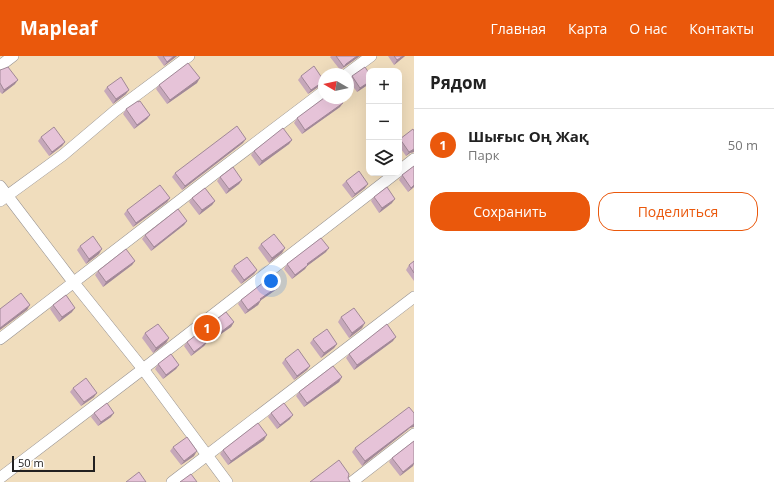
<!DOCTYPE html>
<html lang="ru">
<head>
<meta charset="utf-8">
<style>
  :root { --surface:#fff; --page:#f6f6f6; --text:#222; --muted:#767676; --line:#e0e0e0; --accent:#ea580c }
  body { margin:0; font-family:"Open Sans",sans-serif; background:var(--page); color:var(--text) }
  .controls { position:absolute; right:12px; top:12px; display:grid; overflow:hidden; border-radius:8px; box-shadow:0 4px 16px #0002 }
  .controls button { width:36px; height:36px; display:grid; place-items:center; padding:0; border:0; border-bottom:1px solid var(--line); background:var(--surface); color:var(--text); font:20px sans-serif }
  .compass { position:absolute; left:318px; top:12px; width:36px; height:36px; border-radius:50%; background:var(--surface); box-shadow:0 4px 16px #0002; rotate:279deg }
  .scale { position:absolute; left:12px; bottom:10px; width:83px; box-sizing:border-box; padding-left:4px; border:2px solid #222020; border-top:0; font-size:11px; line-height:14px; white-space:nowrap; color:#222020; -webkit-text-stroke:3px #fff; paint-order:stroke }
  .you { position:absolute; left:271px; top:225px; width:14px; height:14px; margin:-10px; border:3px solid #fff; border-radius:50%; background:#1a73e8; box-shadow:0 0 0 6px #1a73e833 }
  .badge { display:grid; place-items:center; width:26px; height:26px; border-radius:50%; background:var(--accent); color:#fff; font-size:13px; font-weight:700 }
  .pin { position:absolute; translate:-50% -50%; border:2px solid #fff; box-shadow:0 1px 4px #0006 }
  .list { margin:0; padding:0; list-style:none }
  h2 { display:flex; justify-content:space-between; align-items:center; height:52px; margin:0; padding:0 16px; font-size:17px }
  h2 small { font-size:13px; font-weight:400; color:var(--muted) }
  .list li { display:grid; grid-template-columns:26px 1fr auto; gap:12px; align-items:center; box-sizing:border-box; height:72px; padding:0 16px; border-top:1px solid var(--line) }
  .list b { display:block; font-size:15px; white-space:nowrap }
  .list p { margin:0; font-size:13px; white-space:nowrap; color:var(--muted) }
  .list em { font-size:13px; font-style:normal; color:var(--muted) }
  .actions { display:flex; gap:8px; padding:12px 16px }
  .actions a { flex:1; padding:9px 0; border:1px solid var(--accent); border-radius:16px; text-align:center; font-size:14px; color:var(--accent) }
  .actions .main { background:var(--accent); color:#fff }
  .icon { flex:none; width:22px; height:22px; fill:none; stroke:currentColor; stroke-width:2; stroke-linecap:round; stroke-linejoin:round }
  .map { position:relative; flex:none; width:414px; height:426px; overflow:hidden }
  header { display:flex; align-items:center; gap:24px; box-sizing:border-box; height:56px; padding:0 20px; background:var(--accent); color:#fff }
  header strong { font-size:19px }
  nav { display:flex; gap:22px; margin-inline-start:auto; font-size:14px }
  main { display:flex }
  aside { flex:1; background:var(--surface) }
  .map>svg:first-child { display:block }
  .green { fill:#f0ddbd; fill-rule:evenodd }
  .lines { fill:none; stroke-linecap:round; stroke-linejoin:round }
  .minor-casing { stroke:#969191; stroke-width:12 }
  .minor { stroke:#fff; stroke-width:11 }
  .wall { fill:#c6a8ba }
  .shaded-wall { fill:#a18897 }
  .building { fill:#e6c3d8; stroke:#a18897 }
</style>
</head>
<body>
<header>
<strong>Mapleaf</strong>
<nav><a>Главная</a><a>Карта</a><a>О нас</a><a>Контакты</a></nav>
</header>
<main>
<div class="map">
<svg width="414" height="426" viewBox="0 0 414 426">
  <rect width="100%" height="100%" fill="#fdf7f7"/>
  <path class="green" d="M0 0H414V426H0ZM369 15H399V117H369ZM324 18H348V42H324Z"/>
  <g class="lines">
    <g class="minor-casing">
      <g id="minor">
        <path d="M0 10 13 0"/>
        <path d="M347 18 371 0"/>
        <path d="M399 115 414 103"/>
        <path d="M0 130 74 227 143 313 227 426"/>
        <path d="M0 145 63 99 115 55 189 0"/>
        <path d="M0 283 213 119 324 35"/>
        <path d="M0 422 143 313 396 117"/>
        <path d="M172 426 414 241"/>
        <path d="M352 426 414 378"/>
      </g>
    </g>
    <use href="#minor" class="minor"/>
  </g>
  <g class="wall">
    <path d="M157 0H177L164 10Z"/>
    <path d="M331 0H360L343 12 341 15 330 1Z"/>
    <path d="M388 0H405L394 9Z"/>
    <path d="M0 14 15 28 2 38 0 36Z"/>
    <path d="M301 20 321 29 308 38 298 24Z"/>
    <path d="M352 20 369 28 357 36 349 25Z"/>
    <path d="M197 27 167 48 156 33 159 29Z"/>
    <path d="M107 31 126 38 113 48 104 35Z"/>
    <path d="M340 51 302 78 294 67 297 62Z"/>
    <path d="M126 53 150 59 147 63 134 73 123 58Z"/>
    <path d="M414 75V96L410 97 406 100 399 90V84L400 83Z"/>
    <path d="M41 81 65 86 62 90 49 100 38 85Z"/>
    <path d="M292 84 289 88 259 110 251 99 254 95Z"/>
    <path d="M243 87 182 134 172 121 175 117Z"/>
    <path d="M414 110V131L408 136 399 124 402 119Z"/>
    <path d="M220 121 242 124 239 128 226 138 217 125Z"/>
    <path d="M346 125 365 132 352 142 342 129Z"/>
    <path d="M374 141 392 147 379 157 371 145Z"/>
    <path d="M170 142 167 146 133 171 124 158 127 154Z"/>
    <path d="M192 142 215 145 212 149 199 159 189 146Z"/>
    <path d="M187 165 184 169 151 195 142 183 145 179Z"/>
    <path d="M261 188 282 197 269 207 258 192Z"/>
    <path d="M80 190 99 198 86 208 77 194Z"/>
    <path d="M326 196 307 210 305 213 292 223 284 213 287 208Z"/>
    <path d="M135 205 132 209 103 231 95 219 98 215Z"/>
    <path d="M414 205V225L406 214 409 209Z"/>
    <path d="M234 210 257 214 254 218 241 228 231 215Z"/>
    <path d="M280 229 277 233 261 244 258 249 245 258 238 248 241 244Z"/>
    <path d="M53 249 72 256 59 266 50 253Z"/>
    <path d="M341 261 362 272 349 282 338 266Z"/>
    <path d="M213 266H234L231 271 218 280 210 270Z"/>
    <path d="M145 277 169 282 166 287 153 297 142 282Z"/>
    <path d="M313 283 337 288 334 292 321 302 310 287Z"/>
    <path d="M393 285 354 314 346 302 349 298Z"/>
    <path d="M187 286H207L204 290 191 300 184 290Z"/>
    <path d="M285 303 310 310 307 314 294 324 282 307Z"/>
    <path d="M158 308 179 309 176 313 163 323 155 313Z"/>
    <path d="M342 321 339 326 304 351 296 340 299 336Z"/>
    <path d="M73 332 94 341 81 350 70 336Z"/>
    <path d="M94 357 111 361 98 370 91 361Z"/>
    <path d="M271 357 290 363 277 373 268 361Z"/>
    <path d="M413 371 410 372 362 410 352 396 355 392Z"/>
    <path d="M264 384 228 409 220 398 223 394Z"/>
    <path d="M414 385V408L413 410 400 420 389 406 392 402Z"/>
    <path d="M173 391 194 400 181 409 170 395Z"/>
  </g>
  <g class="shaded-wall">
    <path d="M174 0H177L164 10 167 6Z"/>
    <path d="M357 0H360L343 12 346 8Z"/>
    <path d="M403 0H405L394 9 397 4Z"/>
    <path d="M200 22 197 27 167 48 170 44Z"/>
    <path d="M18 24 15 28 2 38 4 34Z"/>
    <path d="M324 25 321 29 308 38 311 34Z"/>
    <path d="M369 26V28L357 36 360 32Z"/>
    <path d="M129 34 126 38 113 48 116 43Z"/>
    <path d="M343 47 340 51 302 78 305 74Z"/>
    <path d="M150 59 147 63 134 73 137 69Z"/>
    <path d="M246 83 243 87 182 134 185 130Z"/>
    <path d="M292 84 289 88 259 110 262 105Z"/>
    <path d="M65 86 62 90 49 100 52 96Z"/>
    <path d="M413 93H414V96L410 97 406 100 409 96Z"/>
    <path d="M242 124 239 128 226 138 229 133Z"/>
    <path d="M368 128 365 132 352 142 355 138Z"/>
    <path d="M414 129V131L408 136 411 132Z"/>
    <path d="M170 142 167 146 133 171 136 167Z"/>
    <path d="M395 143 392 147 379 157 382 152Z"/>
    <path d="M215 145 212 149 199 159 202 154Z"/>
    <path d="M187 165 184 169 151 195 154 191Z"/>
    <path d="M285 192 282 197 269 207 272 202Z"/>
    <path d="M329 192 326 196 307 210 305 213 292 223 295 219 307 208Z"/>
    <path d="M102 193 99 198 86 208 89 203Z"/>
    <path d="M135 205 132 209 103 231 106 226Z"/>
    <path d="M257 214 254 218 241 228 244 224Z"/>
    <path d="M280 229 277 233 257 247 260 243Z"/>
    <path d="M261 244 258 249 245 258 248 254Z"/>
    <path d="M30 249 27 254 0 274V272Z"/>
    <path d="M75 252 72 256 59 266 62 261Z"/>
    <path d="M234 266 231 271 218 280 221 276Z"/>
    <path d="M365 267 362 272 349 282 352 277Z"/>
    <path d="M396 281 393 285 354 314 357 309Z"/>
    <path d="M169 282 166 287 153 297 156 292Z"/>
    <path d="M207 286 204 290 191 300 194 296Z"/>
    <path d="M337 288 334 292 321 302 324 297Z"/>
    <path d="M179 309 176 313 163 323 166 319Z"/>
    <path d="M310 310 307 314 294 324 297 320Z"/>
    <path d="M342 321 339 326 304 351 307 347Z"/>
    <path d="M97 337 94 341 81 350 84 346Z"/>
    <path d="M114 357 111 361 98 370 101 366Z"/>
    <path d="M293 359 290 363 277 373 280 369Z"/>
    <path d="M413 368H414V371L410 372 362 410 365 405Z"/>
    <path d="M267 379 264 384 228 409 231 405Z"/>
    <path d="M197 395 194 400 181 409 184 405Z"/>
    <path d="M414 407 413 410 400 420 403 416Z"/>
  </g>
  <g class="building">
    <path d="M163 0H174L167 6Z"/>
    <path d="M336 0H357L346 8 344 11Z"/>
    <path d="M394 0H403L397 4Z"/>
    <path d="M188 7 200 22 170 44 159 29Z"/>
    <path d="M314 10 324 25 311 34 301 20Z"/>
    <path d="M8 11 18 24 4 34 0 27V14L3 13Z"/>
    <path d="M365 11 369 17V26L360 32 352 20Z"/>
    <path d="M121 21 129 34 116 43 107 31Z"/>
    <path d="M324 42H340L343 47 305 74 297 62Z"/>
    <path d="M138 45V46L140 45 150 59 137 69 126 53Z"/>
    <path d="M237 70 246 83 185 130 175 117Z"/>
    <path d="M54 71 65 86 52 96 41 81Z"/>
    <path d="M283 72 292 84 262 105 254 95Z"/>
    <path d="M413 73 414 75V93L409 96 400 83Z"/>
    <path d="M414 110V129L411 132 402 119Z"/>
    <path d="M233 111 242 124 229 133 220 121Z"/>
    <path d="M359 115 368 128 355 138 346 125Z"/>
    <path d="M160 129 170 142 136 167 127 154Z"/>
    <path d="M387 131 395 143 382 152 374 141Z"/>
    <path d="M205 132 215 145 202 154 192 142Z"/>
    <path d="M178 153 187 165 154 191 145 179Z"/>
    <path d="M274 178 285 192 272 202 261 188Z"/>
    <path d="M93 180 102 193 89 203 80 190Z"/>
    <path d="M321 182 329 192 307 208 308 209 295 219 287 208Z"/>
    <path d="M126 193 135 205 106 226 98 215Z"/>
    <path d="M247 201 257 214 244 224 234 210Z"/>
    <path d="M414 205V217L409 209Z"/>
    <path d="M273 219 280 229 260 243 261 244 248 254 241 244Z"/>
    <path d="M21 237 30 249 0 272V253Z"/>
    <path d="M66 239 75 252 62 261 53 249Z"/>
    <path d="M354 252 365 267 352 277 341 261Z"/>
    <path d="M226 256 234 266 221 276 213 266Z"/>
    <path d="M158 268 169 282 156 292 145 277Z"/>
    <path d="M387 268 396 281 357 309 349 298Z"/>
    <path d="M327 273 337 288 324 297 313 283Z"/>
    <path d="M200 276 207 286 194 296 187 286Z"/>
    <path d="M298 293 310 310 297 320 285 303Z"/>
    <path d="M171 298 179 309 166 319 158 308Z"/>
    <path d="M333 310 342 321 307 347 299 336Z"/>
    <path d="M86 322 97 337 84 346 73 332Z"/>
    <path d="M107 347 114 357 101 366 94 357Z"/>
    <path d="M284 347 293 359 280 369 271 357Z"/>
    <path d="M409 351 414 357V368L365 405 355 392Z"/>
    <path d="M258 367 267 379 231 405 223 394Z"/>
    <path d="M187 381 197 395 184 405 173 391Z"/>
    <path d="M414 385V407L403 416 392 402Z"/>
    <path d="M339 404 349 418 348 422 350 426H310Z"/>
    <path d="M139 416 146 426H126Z"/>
    <path d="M191 418 197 426H180Z"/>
  </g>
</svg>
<div class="controls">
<button>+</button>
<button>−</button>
<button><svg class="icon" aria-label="layers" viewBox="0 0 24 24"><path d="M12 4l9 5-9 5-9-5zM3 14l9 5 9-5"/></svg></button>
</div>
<svg class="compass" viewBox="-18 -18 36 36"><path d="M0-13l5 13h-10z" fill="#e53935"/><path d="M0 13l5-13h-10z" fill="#767676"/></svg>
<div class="scale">50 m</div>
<div class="you"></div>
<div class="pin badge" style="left:207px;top:272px">1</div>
</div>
<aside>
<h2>Рядом<small></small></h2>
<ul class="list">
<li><span class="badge">1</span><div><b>Шығыс Оң Жақ</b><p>Парк</p></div><em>50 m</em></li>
</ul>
<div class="actions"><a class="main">Сохранить</a><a>Поделиться</a></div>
</aside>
</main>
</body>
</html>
